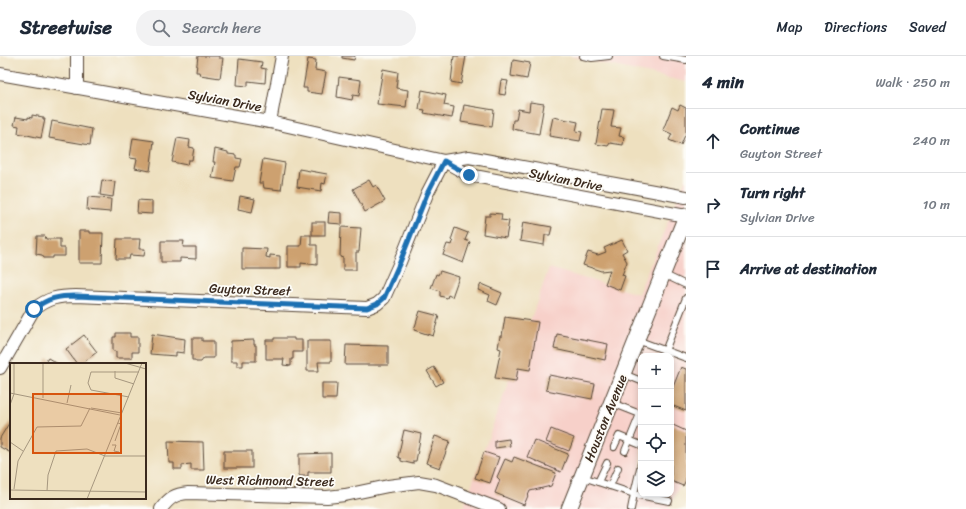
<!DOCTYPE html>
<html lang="en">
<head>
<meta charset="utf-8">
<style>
  :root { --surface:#fff; --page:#f2f2f3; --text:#1f2937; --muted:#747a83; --line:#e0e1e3 }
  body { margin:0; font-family:Sriracha,sans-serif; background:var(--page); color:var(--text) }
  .controls { position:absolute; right:12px; bottom:12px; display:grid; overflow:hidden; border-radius:8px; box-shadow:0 2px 6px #0003 }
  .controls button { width:36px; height:36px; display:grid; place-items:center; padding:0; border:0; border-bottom:1px solid var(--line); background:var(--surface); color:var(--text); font:20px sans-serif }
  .stop { position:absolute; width:12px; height:12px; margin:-9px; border:3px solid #1f6fb2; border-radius:50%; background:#fff }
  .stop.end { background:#1f6fb2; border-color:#fff; box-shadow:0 1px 4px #0008 }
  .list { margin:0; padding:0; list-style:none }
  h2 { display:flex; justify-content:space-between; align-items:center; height:52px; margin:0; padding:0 16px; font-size:17px }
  h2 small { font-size:13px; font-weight:400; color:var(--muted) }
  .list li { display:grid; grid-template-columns:26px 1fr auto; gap:12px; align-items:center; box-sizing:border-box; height:64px; padding:0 16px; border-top:1px solid var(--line) }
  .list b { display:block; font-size:15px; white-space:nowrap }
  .list p { margin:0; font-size:13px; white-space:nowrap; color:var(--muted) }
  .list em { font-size:13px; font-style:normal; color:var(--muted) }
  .icon { flex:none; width:22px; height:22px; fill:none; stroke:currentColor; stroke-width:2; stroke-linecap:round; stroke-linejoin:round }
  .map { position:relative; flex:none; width:686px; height:453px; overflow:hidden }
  header { display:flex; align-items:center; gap:24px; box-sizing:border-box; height:56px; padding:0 20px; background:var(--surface); border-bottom:1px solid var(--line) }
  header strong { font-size:19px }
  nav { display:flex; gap:22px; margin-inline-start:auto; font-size:14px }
  .search { width:280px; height:36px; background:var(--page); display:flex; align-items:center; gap:10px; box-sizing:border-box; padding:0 14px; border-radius:22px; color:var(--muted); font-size:15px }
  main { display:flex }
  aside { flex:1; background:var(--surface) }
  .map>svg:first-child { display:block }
  .built { fill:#f7d0c9; fill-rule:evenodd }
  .building { fill:#cda170 }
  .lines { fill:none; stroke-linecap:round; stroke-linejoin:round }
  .service-casing { stroke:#564536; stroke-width:8 }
  .minor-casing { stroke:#564536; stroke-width:14 }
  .tertiary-casing { stroke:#564536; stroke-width:17 }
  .service { stroke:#fff; stroke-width:6 }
  .minor { stroke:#fff; stroke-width:12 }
  .tertiary { stroke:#fff; stroke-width:15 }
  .route { stroke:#1f6fb2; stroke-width:5 }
  .labels { text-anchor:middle; stroke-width:3.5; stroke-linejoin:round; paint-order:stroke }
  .street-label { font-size:13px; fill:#3b2a1e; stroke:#fdfcf7 }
  .inset-road { fill:none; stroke:#a6977f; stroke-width:1 }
  .view { fill:#d7540e; fill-opacity:0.15; stroke:#d7540e; stroke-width:2 }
  .inset-edge { fill:none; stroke:#3b2a1e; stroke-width:2 }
</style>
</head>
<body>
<header>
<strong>Streetwise</strong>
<div class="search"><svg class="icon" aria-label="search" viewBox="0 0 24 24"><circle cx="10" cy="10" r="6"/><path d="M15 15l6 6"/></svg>Search here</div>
<nav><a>Map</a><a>Directions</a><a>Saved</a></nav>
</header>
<main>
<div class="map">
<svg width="686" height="453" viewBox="0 0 686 453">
  <rect width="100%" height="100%" fill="#fdfcf7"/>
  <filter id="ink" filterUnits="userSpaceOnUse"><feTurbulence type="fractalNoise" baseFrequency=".025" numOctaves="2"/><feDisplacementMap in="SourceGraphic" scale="8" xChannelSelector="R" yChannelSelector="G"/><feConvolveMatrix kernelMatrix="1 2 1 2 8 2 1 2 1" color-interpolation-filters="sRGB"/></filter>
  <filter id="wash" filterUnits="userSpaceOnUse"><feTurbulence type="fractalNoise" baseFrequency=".012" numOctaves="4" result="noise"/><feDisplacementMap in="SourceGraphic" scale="16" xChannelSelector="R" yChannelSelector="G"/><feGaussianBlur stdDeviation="0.9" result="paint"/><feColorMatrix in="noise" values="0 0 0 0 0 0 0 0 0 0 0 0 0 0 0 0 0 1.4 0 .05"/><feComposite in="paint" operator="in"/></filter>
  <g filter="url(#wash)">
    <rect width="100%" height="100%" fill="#eee0bf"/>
    <g class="built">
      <path d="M569 0H686V26Z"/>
      <path d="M686 122V417L668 453H463L549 212 638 238ZM641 300H671V438H641Z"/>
    </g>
    <g id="blocks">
      <g class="building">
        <path d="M198 0H219V2H223L220 22 200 19 199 16H196Z"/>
        <path d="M342 0H355L354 4 342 2Z"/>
        <path d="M454 0H466L461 28 451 26Z"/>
        <path d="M239 3 262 6 261 12 266 13 265 27 248 25V30L237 29Z"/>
        <path d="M308 3 316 4 315 14 326 16 322 38 307 36V32H303Z"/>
        <path d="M513 4 530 7 527 23 511 20Z"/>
        <path d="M383 13 398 16 396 32 408 34 406 51 377 48Z"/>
        <path d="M339 21 361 24 359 40 353 39 352 44 337 41Z"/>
        <path d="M501 24 508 25 505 39 499 38Z"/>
        <path d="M422 34 446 39 444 49 454 51 452 62 424 57 425 54 419 53Z"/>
        <path d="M530 46 544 48 539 78 512 73 513 64H516L518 53 529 55Z"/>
        <path d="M464 49 494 54 492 71 461 66Z"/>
        <path d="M680 49 686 52V79H685L681 89 669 84 672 78 663 74 672 51 678 54Z"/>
        <path d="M602 53 614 54 611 71 621 72 619 80 624 81 623 89 610 87 608 90 596 88Z"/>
        <path d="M32 59 43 61V63H45L41 82 18 77 19 70 14 69 16 61 28 63V61L32 62Z"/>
        <path d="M553 61 578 66 576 75 582 76 580 85 549 80Z"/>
        <path d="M52 65 92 73 90 89 49 82Z"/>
        <path d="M133 82 154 85 150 115 135 112 137 103 130 102Z"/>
        <path d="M177 82 190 84 189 91 194 92 192 104H188L187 109 172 106Z"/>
        <path d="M215 93 228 96V98L236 99V102L242 103 240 111H236L233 125 212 122 215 106H213Z"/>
        <path d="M263 103 285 107 281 134 264 132 263 127H259Z"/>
        <path d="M299 113 327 118 325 128 322 127 321 135 297 131Z"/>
        <path d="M102 124 115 126 113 141 100 139Z"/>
        <path d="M369 124 373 131 376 129 385 145 365 156 353 133Z"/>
        <path d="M240 140 255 143 252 156 238 153Z"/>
        <path d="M88 141 111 143 110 156 87 154Z"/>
        <path d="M138 144 152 145V158L137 157Z"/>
        <path d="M329 156 342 157V168L328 167Z"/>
        <path d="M490 157 502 158 501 164 509 165 506 182 483 178 485 160H490Z"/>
        <rect x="312" y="166" width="13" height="13"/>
        <path d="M523 166 552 171 550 179H545L544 189 520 185Z"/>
        <path d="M341 171 361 172 359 196H356V214H343V202L340 201Z"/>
        <path d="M455 172 468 177 465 184 470 186 463 207 443 199 447 188 452 189 453 186 451 184Z"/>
        <path d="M79 175H89V177H103L102 207H79Z"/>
        <path d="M302 179H311V189H317V209L301 207V211H288V190H301Z"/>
        <path d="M37 180H45L46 183H60V192H65V200H53V202H44L42 199 36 198Z"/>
        <path d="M117 183H140L139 193H145L144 200 130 199 129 203H116Z"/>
        <path d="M622 184 627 194 622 197 627 206 622 219 625 220 620 234 605 228 610 214 601 215 583 209 588 196 598 199 606 196 604 192Z"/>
        <path d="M161 185H184L183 191H196V203L180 202V206H161Z"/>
        <path d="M242 192 267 193 266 201 270 202V199L280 200V213H242Z"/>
        <path d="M440 215 459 221 452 241 448 239 447 242 440 240V235L431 232 436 218 438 219Z"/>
        <path d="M481 228 502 237 497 249 488 245 490 239 478 234Z"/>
        <path d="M420 255 439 260 433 280 414 274Z"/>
        <path d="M505 261 538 266 530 314 518 312 516 325 495 322 501 293 498 292 500 280H502Z"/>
        <path d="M116 277H130V281H138V296H132V302H116V295H113V281H116Z"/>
        <path d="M152 278 185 283 184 297 176 296V300L150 298Z"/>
        <path d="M557 278 608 288 605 304 554 293Z"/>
        <path d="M84 279 97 296 81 308H77L66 293Z"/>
        <path d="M192 282H202V285H214V302H204L201 306H196L195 304H192Z"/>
        <path d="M274 282H294V284H302V296H293V303H291V310L283 309 284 303H266V284H274Z"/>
        <path d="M254 284V289H256V305H243V310H237V305H231V285Z"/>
        <path d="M307 285H331V306H318L319 315H307Z"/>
        <path d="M346 289 388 290V309H345Z"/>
        <path d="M48 302 58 308H44Z"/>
        <path d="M434 311 443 326 436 330 427 315Z"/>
        <path d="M681 311 686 313V355L671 349V336Z"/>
        <path d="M549 319 595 328 592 343 546 334Z"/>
        <path d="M322 327H337L336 343H322Z"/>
        <path d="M11 364V397L0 391V382Z"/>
        <path d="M673 369 686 375V424L683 430 671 425V374Z"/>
        <path d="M551 373 574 382 569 395 546 386Z"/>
        <path d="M404 374 421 378 416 405H413V408L401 405V403L398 401Z"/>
        <path d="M435 380 450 385 440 412 426 407Z"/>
        <path d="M509 383 510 390 495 392V385Z"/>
        <path d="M534 384 568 398 561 416 527 401Z"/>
        <path d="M168 385 203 386 204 414H191V408L182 409V413H174V407H169Z"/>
        <rect x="224" y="395" width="28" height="17"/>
        <path d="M484 396 499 401 490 427 475 422Z"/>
        <path d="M331 397V416H308V420H299V398Z"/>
        <path d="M514 401 556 417 551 430 530 435 524 449 495 437 500 424 497 421 505 403 512 406Z"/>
      </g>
    </g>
  </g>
  <g filter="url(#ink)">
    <use href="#blocks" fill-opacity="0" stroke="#564536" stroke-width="1"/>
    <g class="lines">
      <g class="service-casing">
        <g id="service">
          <path d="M583 0 592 2 609 0"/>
          <path d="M663 0 686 4"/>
          <path d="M663 218 686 229"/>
          <path d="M637 284 686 302"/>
          <path d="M663 300 686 242"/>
          <path d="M624 318 641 325"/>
          <path d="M612 347 640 358 625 395"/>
          <path d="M614 391 619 380 641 389"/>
          <path d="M641 408 634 438 669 445"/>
          <path d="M583 421 634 438 631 453"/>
          <path d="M598 426 607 407"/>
          <path d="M610 430 618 412"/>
        </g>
      </g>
      <g class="minor-casing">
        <g id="minor">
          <path d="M0 18 270 66 444 105 469 119 686 160"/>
          <path d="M77 32V0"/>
          <path d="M270 66 282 0"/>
          <path d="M444 105 469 101 686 141"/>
          <path d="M0 312 34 253C48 242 58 240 76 240L367 252 377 248 384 242 400 206 427 138 444 105"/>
          <path d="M161 453C169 442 175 438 188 437L327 441 345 439 388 430 419 426 436 429 499 453"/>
        </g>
      </g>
      <g class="tertiary-casing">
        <path id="tertiary" d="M569 453 686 160"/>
      </g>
      <use href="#service" class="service"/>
      <use href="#minor" class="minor"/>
      <use href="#tertiary" class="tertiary"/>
    </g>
  </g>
  <g class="lines" filter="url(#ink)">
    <path class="route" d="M34 253C48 242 58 240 76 240L367 252 377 248 384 242 400 206 427 138 444 105 469 119"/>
  </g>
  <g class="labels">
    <g class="street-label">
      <text transform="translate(225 44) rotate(10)" y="5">Sylvian Drive</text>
      <text transform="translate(566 123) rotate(11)" y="5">Sylvian Drive</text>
      <text transform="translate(250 233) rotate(2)" y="5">Guyton Street</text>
      <text transform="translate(605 362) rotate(-68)" y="5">Houston Avenue</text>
      <text transform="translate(270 424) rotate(1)" y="5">West Richmond Street</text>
    </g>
  </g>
  <g transform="translate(10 307)">
    <rect width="136" height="136" fill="#eee0bf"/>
    <path class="inset-road" d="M115 0 136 6M105 8V15L124 21M0 30 110 52M119 34 81 27 78 20 81 9H129M33 35V0M57 40 61 22M0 42 4 31V0M81 45 112 50M105 78 111 61 108 60M0 79 13 88M102 82H106L104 88 109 89M4 126 8 98 27 64 71 63 80 45M0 127 136 129M37 128 38 112 46 88 77 86 95 93H136M77 136 132 0"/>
    <path class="view" d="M23 31H111V90H23Z"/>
    <rect width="136" height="136" class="inset-edge"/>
  </g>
</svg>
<div class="controls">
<button>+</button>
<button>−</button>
<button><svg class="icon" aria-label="locate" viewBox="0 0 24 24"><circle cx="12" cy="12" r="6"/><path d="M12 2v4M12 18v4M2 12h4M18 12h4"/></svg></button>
<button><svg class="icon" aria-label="layers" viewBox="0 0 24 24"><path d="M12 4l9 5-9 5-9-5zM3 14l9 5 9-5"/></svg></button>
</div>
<div class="stop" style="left:34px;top:253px"></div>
<div class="stop end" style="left:469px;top:119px"></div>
</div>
<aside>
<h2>4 min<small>Walk · 250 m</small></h2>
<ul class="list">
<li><svg class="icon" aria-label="ahead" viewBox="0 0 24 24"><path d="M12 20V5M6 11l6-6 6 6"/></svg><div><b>Continue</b><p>Guyton Street</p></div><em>240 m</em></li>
<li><svg class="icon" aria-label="right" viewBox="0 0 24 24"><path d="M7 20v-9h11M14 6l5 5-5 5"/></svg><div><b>Turn right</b><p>Sylvian Drive</p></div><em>10 m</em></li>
<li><svg class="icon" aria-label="arrive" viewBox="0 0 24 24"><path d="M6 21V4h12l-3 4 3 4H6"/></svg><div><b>Arrive at destination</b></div></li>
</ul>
</aside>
</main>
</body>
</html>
